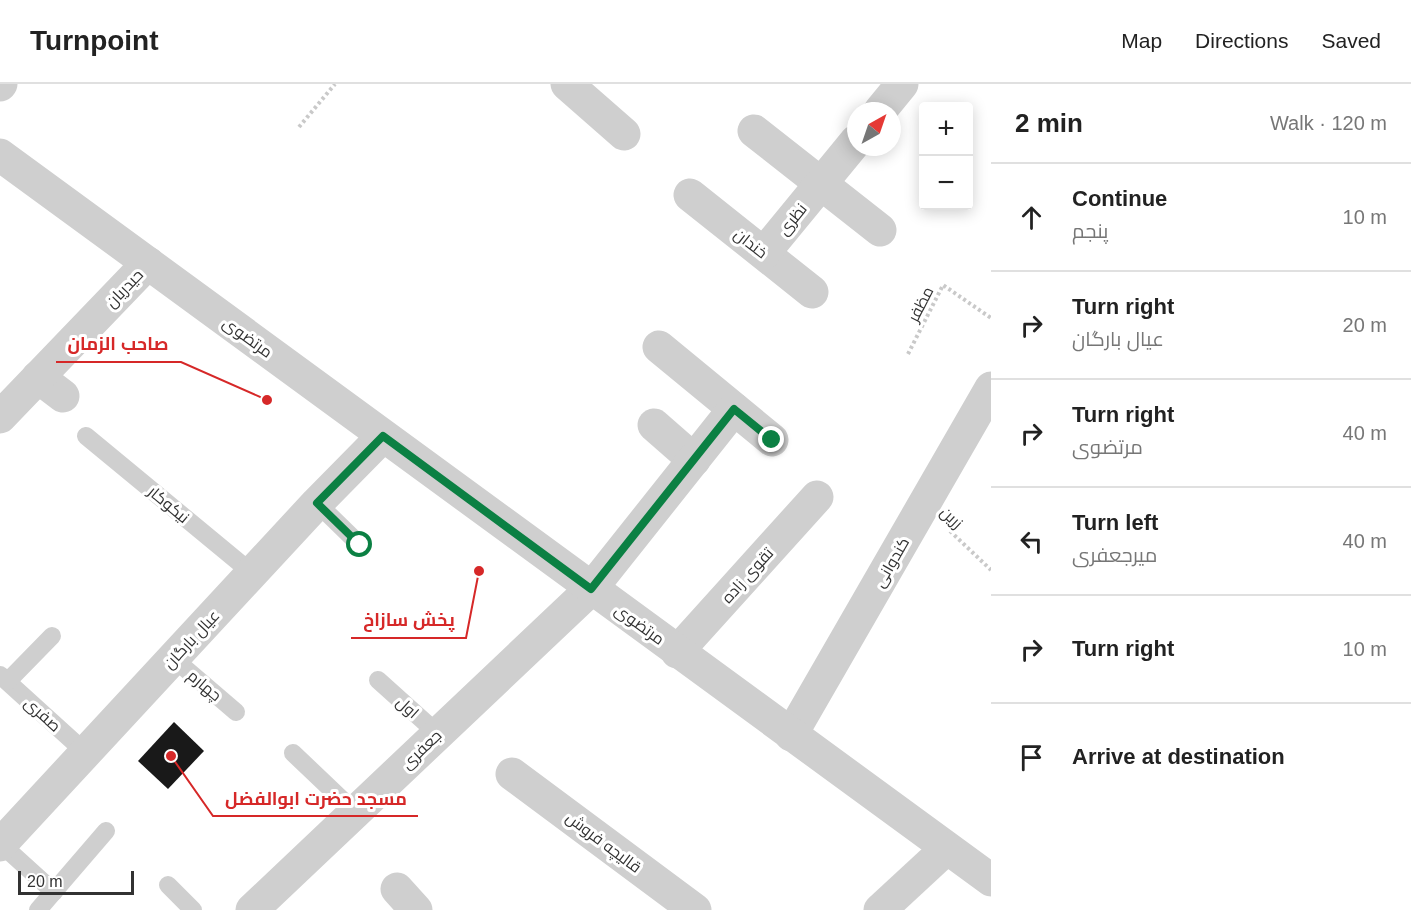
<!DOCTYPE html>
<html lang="en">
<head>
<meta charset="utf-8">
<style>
  :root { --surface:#fff; --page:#f2f2f2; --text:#222; --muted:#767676; --line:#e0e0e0 }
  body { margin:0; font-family:Arial,Cairo,sans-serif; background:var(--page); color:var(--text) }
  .controls { position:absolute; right:18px; top:18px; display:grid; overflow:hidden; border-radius:6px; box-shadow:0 3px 15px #0003 }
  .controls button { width:54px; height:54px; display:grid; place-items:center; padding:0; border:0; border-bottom:2px solid var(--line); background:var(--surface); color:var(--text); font:30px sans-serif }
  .compass { position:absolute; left:847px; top:18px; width:54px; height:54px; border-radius:50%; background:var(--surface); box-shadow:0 3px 15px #0003; rotate:40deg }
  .scale { position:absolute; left:18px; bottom:15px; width:116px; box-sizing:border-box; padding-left:6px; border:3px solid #323232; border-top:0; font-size:16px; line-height:21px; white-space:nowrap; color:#323232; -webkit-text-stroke:4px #fff; paint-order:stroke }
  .stop { position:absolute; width:18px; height:18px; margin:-14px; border:4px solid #0b8043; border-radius:50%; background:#fff }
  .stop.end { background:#0b8043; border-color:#fff; box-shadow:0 2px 6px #0008 }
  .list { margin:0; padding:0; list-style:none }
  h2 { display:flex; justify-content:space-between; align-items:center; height:78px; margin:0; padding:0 24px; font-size:26px }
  h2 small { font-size:20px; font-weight:400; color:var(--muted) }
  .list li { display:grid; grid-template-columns:39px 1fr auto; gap:18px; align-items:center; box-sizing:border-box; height:108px; padding:0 24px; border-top:2px solid var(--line) }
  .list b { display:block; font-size:22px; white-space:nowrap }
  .list p { margin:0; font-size:20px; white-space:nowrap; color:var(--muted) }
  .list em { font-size:20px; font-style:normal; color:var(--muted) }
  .icon { flex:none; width:33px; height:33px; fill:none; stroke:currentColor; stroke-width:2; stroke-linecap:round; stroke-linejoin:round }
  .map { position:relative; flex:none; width:991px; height:826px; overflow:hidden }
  header { display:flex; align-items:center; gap:36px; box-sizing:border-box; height:84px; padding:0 30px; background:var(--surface); border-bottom:2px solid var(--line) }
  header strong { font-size:28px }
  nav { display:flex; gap:33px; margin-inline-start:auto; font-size:21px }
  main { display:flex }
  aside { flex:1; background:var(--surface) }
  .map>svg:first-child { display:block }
  .building { fill:#191919 }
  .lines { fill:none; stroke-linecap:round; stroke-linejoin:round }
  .path { stroke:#c9c9c9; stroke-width:4; stroke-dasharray:3 3; stroke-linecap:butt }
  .service { stroke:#cfcfcf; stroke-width:18 }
  .minor { stroke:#cfcfcf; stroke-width:33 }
  .tertiary { stroke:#cfcfcf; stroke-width:33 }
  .route { stroke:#0b8043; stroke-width:8 }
  .labels { text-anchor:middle; stroke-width:6; stroke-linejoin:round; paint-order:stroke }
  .street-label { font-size:16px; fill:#323232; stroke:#fff }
  .leader { fill:none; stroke:#d62828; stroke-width:2 }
  .callout-dot { fill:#d62828; stroke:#fff; stroke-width:2 }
  .callout-label { font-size:18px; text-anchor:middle; font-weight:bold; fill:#d62828; stroke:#fff; stroke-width:6; stroke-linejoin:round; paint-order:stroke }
</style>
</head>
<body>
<header>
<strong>Turnpoint</strong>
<nav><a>Map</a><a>Directions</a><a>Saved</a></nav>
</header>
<main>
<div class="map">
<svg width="991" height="826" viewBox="0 0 991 826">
  <rect width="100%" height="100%" fill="#fff"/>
  <path class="building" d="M174 638 204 667 168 705 138 677Z"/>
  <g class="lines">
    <g class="path">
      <path d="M299 43 335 0"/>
      <path d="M908 270 943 201 991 234"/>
      <path d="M950 447 991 486"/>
    </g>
    <g class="service">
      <path d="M86 352 252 489"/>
      <path d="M317 419 360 461"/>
      <path d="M173 574 236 628"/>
      <path d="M0 591 86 669"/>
      <path d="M378 596 437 649"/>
      <path d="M8 597 52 552"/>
      <path d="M293 669 355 728"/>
      <path d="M1 760 54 808"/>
      <path d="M168 801 193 826"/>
      <path d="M38 826 106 747"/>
    </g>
    <g class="minor">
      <path d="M567 0 624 50"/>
      <path d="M0 1 1 0"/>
      <path d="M880 27 902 0"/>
      <path d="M754 47 880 146"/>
      <path d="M690 111 812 208"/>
      <path d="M764 169 856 57"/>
      <path d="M659 263 772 356"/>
      <path d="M38 293 63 312"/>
      <path d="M0 333 148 179"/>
      <path d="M654 341 694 376"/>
      <path d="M677 568 817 413"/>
      <path d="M791 651 991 304"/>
      <path d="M512 690 695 826"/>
      <path d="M0 761 317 419 383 352"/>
      <path d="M397 805 416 826"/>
      <path d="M252 826 591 505 734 325"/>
    </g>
    <g class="tertiary">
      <path d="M0 71 991 796"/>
      <path d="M880 826 946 765"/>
    </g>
  </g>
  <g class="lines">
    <path class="route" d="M360 461 317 419 383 352 591 505 734 325 772 356"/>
  </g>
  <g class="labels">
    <g class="street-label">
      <text transform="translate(792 135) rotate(-51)" y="6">نظری</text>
      <text transform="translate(751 159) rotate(38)" y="6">خندان</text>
      <text transform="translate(124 204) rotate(-46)" y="6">حیدریان</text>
      <text transform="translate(920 220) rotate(-63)" y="6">مظفر</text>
      <text transform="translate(248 253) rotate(36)" y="6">مرتضوی</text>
      <text transform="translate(169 420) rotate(40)" y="6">نیکوکار</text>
      <text transform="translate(952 433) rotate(43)" y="6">زرین</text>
      <text transform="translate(891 478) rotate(-60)" y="6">کندوانی</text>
      <text transform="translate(747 491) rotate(-48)" y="6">تقوی زاده</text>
      <text transform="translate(640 540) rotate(36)" y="6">مرتضوی</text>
      <text transform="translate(191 555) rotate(-47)" y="6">عیال بارگان</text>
      <text transform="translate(205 601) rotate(40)" y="6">چهارم</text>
      <text transform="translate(408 623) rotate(42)" y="6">اول</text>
      <text transform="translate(43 630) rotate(42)" y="6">صفری</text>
      <text transform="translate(421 665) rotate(-44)" y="6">جعفری</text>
      <text transform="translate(604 758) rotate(37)" y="6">قالیچه فروش</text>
    </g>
  </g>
  <path class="leader" d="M267 316L181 278H56M479 487L466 554H351M171 672L213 732H418"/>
  <g class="callout-dot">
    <circle cx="267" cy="316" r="6"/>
    <circle cx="479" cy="487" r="6"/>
    <circle cx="171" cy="672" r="6"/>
  </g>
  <g class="callout-label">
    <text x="118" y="266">صاحب الزمان</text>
    <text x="409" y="542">پخش سازاخ</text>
    <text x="316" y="721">مسجد حضرت ابوالفضل</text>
  </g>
</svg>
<div class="controls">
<button>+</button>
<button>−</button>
</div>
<svg class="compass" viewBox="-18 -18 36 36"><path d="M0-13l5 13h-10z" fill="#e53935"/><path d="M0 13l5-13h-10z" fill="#767676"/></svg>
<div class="scale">20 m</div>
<div class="stop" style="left:360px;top:461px"></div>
<div class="stop end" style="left:772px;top:356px"></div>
</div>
<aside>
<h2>2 min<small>Walk · 120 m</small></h2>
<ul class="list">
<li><svg class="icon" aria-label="ahead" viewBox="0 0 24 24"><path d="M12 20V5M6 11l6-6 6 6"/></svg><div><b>Continue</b><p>پنجم</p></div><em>10 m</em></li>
<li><svg class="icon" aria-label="right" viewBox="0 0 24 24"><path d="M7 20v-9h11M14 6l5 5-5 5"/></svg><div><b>Turn right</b><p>عیال بارگان</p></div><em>20 m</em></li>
<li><svg class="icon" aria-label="right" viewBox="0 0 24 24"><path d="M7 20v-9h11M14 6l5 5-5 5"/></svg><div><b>Turn right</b><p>مرتضوی</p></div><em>40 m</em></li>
<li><svg class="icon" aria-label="left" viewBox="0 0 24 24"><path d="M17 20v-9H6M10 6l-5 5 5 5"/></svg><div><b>Turn left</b><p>میرجعفری</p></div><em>40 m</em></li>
<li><svg class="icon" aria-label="right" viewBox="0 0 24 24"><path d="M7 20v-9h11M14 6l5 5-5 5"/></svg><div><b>Turn right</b></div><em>10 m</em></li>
<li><svg class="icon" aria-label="arrive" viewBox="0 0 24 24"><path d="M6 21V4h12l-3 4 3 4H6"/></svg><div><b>Arrive at destination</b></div></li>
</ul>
</aside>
</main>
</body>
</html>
